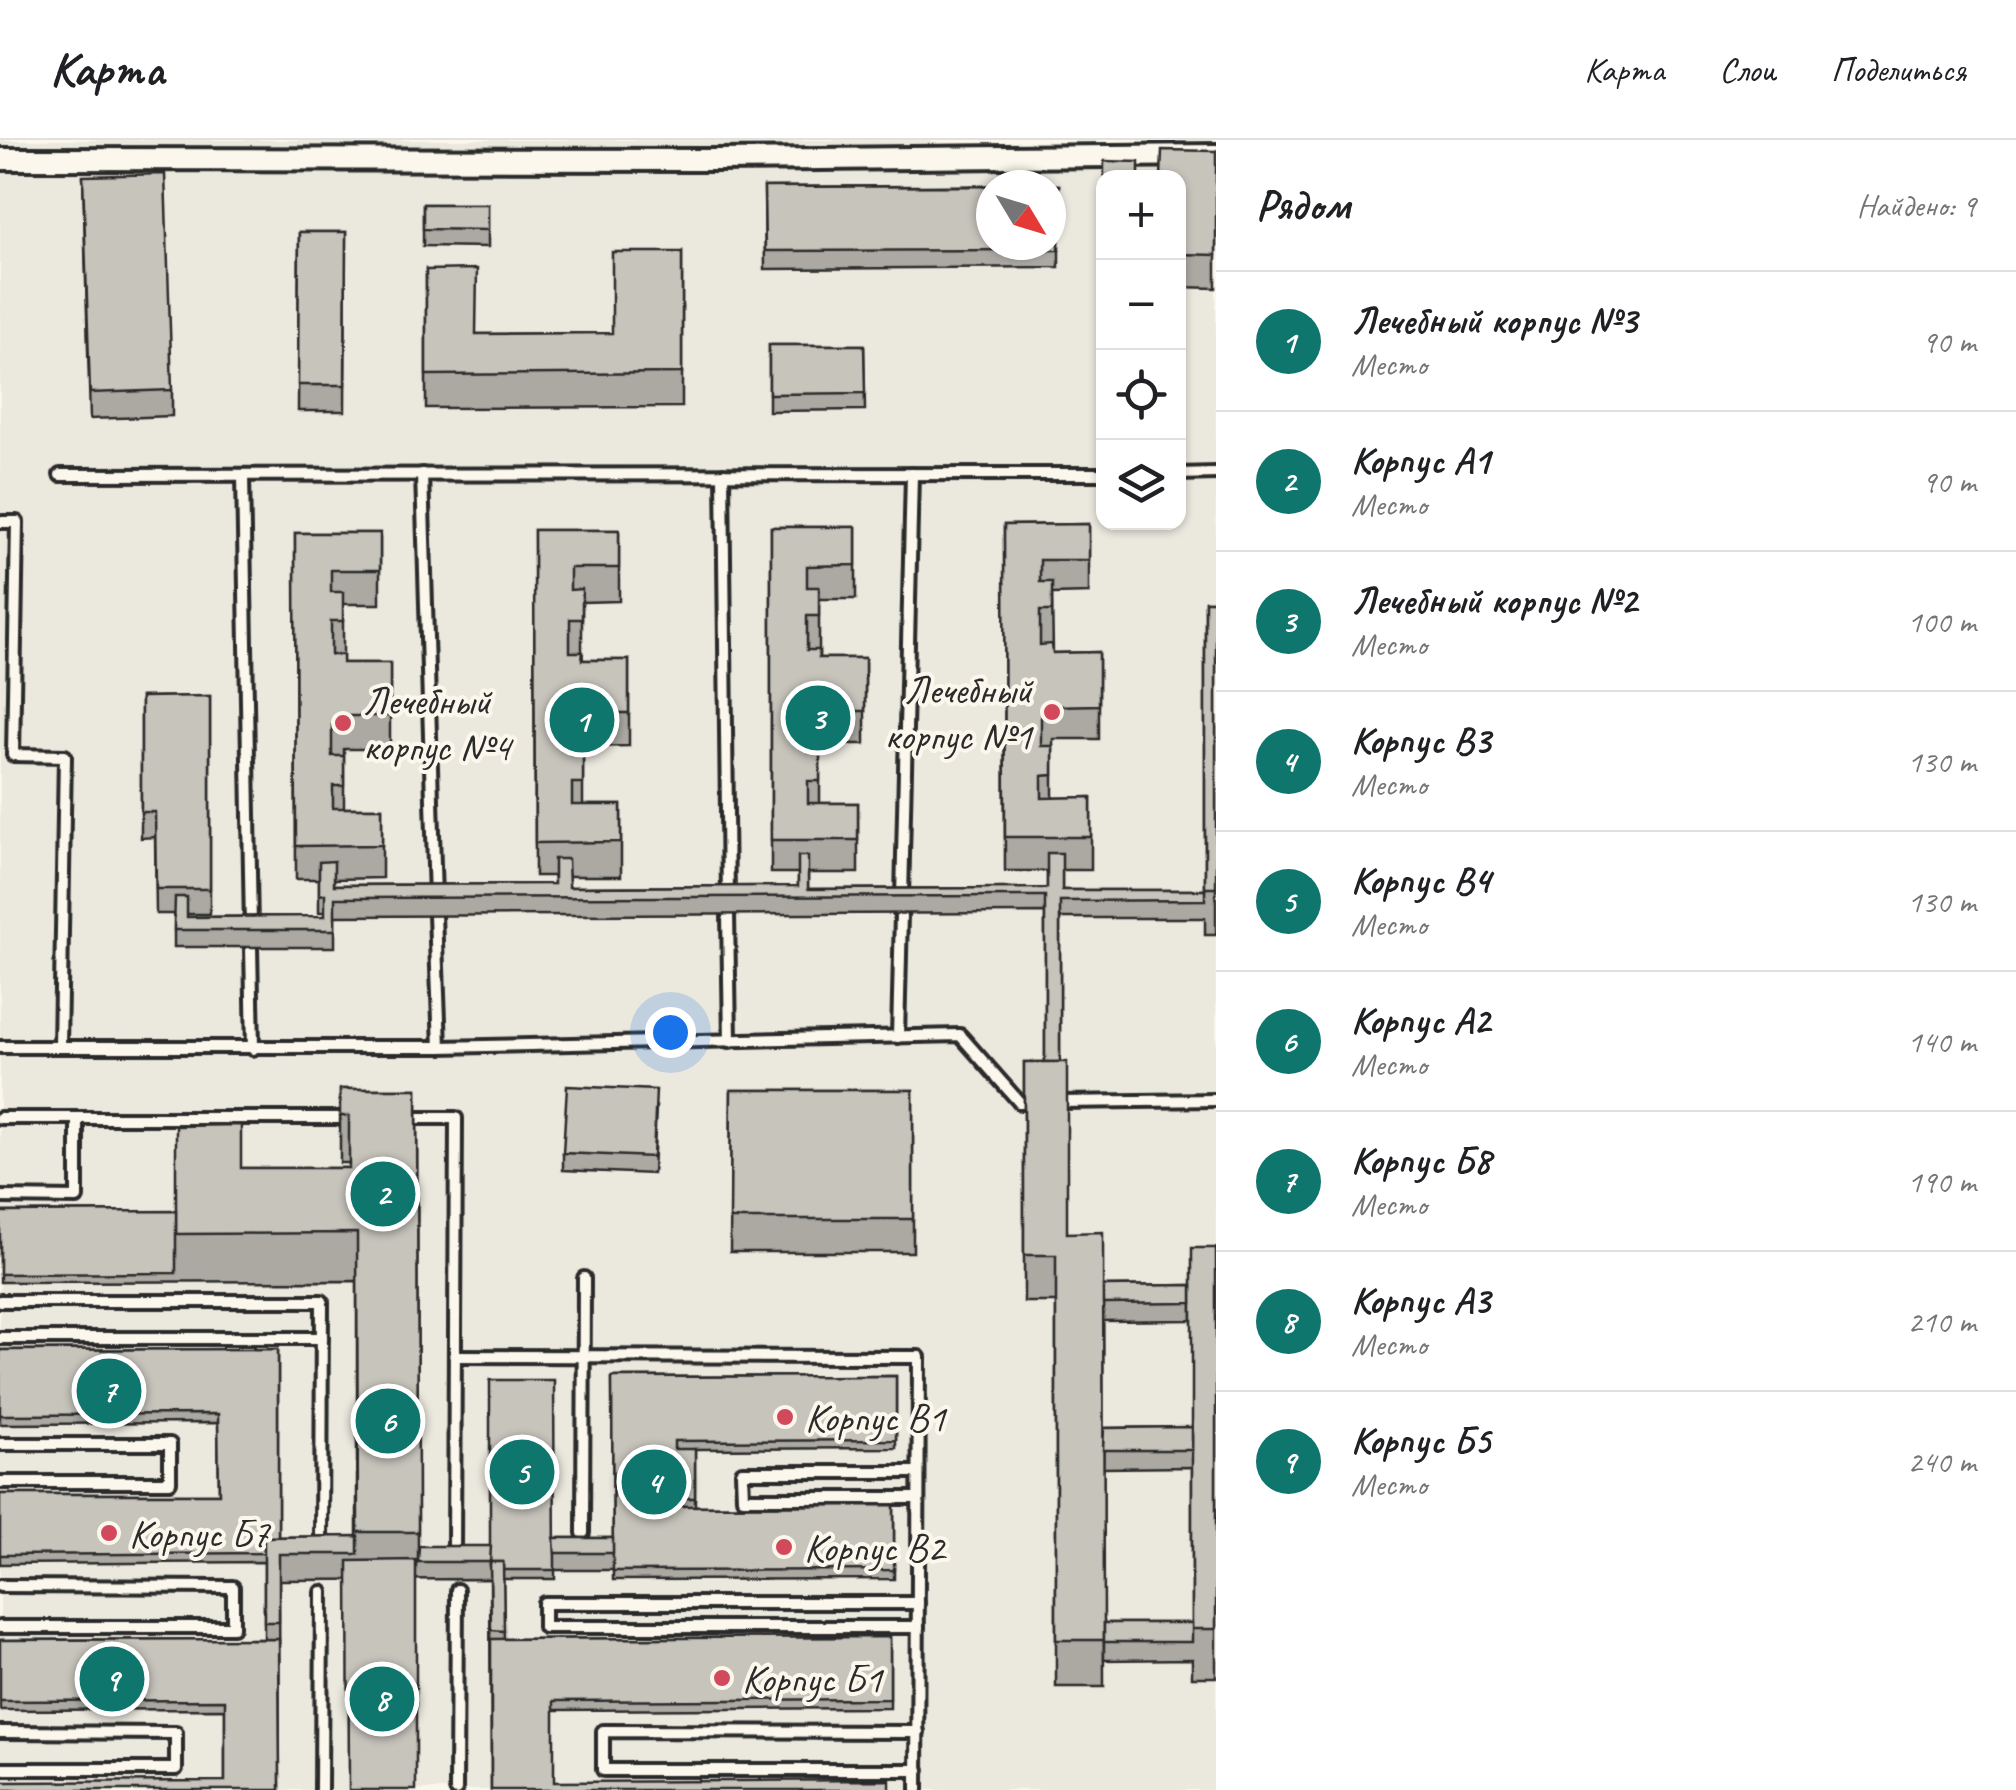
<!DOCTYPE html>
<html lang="ru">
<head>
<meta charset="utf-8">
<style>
  :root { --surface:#fff; --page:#f6f6f6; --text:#202124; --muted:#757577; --line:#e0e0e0; --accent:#0f766e }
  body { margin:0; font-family:Caveat,sans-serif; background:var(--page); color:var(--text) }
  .controls { position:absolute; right:30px; top:30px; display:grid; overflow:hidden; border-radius:20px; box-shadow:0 2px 8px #0004 }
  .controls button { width:90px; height:90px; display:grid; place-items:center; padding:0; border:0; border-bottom:2px solid var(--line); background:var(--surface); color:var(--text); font:50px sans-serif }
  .compass { position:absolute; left:976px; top:30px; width:90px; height:90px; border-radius:50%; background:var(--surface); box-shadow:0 2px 8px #0004; rotate:128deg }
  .you { position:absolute; left:670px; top:892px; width:35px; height:35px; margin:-25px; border:8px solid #fff; border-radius:50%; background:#1a73e8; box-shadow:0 0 0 15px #1a73e833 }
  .badge { display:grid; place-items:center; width:65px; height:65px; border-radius:50%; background:var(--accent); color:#fff; font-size:32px; font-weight:700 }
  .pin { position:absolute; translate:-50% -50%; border:5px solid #fff; box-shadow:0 2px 10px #0006 }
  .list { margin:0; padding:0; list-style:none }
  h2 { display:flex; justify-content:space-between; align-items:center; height:130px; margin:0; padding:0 40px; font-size:42px }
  h2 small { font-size:32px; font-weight:400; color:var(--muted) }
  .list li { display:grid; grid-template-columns:65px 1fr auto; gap:30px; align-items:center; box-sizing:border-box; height:140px; padding:0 40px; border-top:2px solid var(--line) }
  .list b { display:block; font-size:38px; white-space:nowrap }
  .list p { margin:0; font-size:32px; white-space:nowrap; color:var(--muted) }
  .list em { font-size:32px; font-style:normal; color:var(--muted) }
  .icon { flex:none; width:55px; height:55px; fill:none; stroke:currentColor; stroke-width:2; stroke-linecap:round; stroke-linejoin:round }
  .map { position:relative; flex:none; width:1216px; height:1650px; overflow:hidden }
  header { display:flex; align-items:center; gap:60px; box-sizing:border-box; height:140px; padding:0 50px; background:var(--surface); border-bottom:2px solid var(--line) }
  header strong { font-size:48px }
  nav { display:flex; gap:55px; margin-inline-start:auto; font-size:35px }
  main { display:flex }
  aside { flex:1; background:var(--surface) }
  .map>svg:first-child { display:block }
  .built { fill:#ebe8de; fill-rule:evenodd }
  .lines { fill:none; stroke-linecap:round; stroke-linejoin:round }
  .service-casing { stroke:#2b2b2b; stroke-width:18 }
  .minor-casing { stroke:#2b2b2b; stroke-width:28 }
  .service { stroke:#fbf7ec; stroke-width:10 }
  .minor { stroke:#fbf7ec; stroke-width:20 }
  .wall { fill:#aba9a2; stroke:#2b2b2b; stroke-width:2.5 }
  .building { fill:#c7c4bc; stroke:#2b2b2b; stroke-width:2.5 }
  .poi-dot { fill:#d1495b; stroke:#fbf7ec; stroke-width:4 }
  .labels { text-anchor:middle; stroke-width:8; stroke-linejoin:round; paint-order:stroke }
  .poi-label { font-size:40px; fill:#2b2b2b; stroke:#fbf7ec; text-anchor:start }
</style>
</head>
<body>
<header>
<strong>Карта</strong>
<nav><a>Карта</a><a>Слои</a><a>Поделиться</a></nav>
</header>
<main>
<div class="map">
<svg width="1216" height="1650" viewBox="0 0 1216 1650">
  <rect width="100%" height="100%" fill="#fbf7ec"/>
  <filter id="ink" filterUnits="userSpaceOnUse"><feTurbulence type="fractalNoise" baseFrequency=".01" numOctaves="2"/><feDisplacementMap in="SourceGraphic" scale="20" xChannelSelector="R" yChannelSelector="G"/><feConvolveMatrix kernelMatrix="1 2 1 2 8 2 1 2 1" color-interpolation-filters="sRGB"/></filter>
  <g filter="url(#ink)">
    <path class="built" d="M0 0H931L933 31 1216 29V1650H0ZM1104 38H1178V382H1104ZM991 45H1051V105H991Z"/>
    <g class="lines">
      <g class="service-casing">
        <g id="service">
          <path d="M422 334 435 758"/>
          <path d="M723 334 728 758"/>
          <path d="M1178 334 1216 333"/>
          <path d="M60 335 1104 334"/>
          <path d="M243 335 251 788"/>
          <path d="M0 382H17L13 615 65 616 60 907"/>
          <path d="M902 758 912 334"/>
          <path d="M728 774 730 901"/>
          <path d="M435 775 440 907"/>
          <path d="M251 807 253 909"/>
          <path d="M898 897 901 774"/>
          <path d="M0 907H440L960 895 1020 963H1035"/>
          <path d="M1060 962 1216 960"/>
          <path d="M0 978H349"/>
          <path d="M406 978H456L454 1412"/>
          <path d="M0 1057 77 1058V978"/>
          <path d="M0 1161H322L321 1409"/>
          <path d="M0 1198H322"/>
          <path d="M455 1216 919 1217 917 1650"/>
          <path d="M0 1304H170V1342H0"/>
          <path d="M918 1332H742L743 1358H918"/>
          <path d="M583 1393 584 1138"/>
          <path d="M0 1446 233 1447V1487H0"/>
          <path d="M918 1487H544V1463H918"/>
          <path d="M0 1592 176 1593V1629H0"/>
          <path d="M918 1630H603V1591L918 1592"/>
          <path d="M321 1650 322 1452"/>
          <path d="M456 1650 457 1450"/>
        </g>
      </g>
      <g class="minor-casing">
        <path id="minor" d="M0 19 717 20 1216 15"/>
      </g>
      <use href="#service" class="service"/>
      <use href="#minor" class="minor"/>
    </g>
    <g class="wall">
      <path d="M1216 11V148L1178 147V38Z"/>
      <path d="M83 36 172 250V276L90 279Z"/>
      <path d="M1059 45V127L765 129 764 47Z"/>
      <path d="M423 64H488V107L423 106Z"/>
      <path d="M299 92H346L345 271H298Z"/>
      <path d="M682 112V267L426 268V130L477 194 612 193Z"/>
      <path d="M769 205H864L865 270 769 271Z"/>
      <path d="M1089 384V453L1052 454 1053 513 1099 512V599H1053V658L1091 657V730H1062V750H1205V461H1216V795H1205V776V778H1060V922L1067 1093 1103 1146 1192 1145V1180L1103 1181 1104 1547H1056V1162H1024V922H1045V773L335 776V807H174V774H156L155 697 141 698V557L210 556V774H187V777L325 776V772H319V739H296L295 393H380V464H343V523H390V609H344V668H382V738L334 739V745L554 744V736H535L534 390H619V461L582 462V512L583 520H629V606L583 607V665H621V736H568L569 747 798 746V733H771V387H856V459H819V518H865V604H820V663H858V733H808V749L1047 748V731H1005L1004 385Z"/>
      <path d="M340 949H417L418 1422 490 1406 555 1398H613L612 1237 896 1236V1308L695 1309V1366L894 1365V1439L613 1440V1430H555V1439H503L504 1499 890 1497V1568L554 1570 491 1650 490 1438V1439L279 1440 280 1650 225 1641V1569L0 1570V1500L264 1499V1422L0 1424V1354H219L218 1283 0 1284V1210L278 1209V1397L357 1396V1141L0 1142V1072L176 1071 241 1028H349V1023H340Z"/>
      <path d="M731 950H913V1112H730Z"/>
      <path d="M656 967 653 1034 563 1030V1013Z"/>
      <path d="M1216 1108V1537H1192V1519L1104 1520V1483H1192V1327L1103 1328 1104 1288 1192 1287Z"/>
    </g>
    <g class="building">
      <path d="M1162 10 1216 11V115L1178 114V38H1161Z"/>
      <path d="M1104 21 1139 22V38H1104Z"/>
      <path d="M165 34 172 250 90 253 83 36Z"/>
      <path d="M1051 45H1059V110L765 111 764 47 991 46V105H1051Z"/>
      <path d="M423 64H488V90L423 89Z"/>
      <path d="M299 92H346L345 245H298Z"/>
      <path d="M612 112H682V233L426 235V130L477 129 476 194 612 193Z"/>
      <path d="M769 205H864L865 253 769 254Z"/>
      <path d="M1089 384V420H1040V442H1052V471H1040V505L1052 504 1053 513 1099 512V565L1053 566V575H1041V606H1053V635L1042 636V658L1091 657V697H1005L1004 385Z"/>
      <path d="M771 387H856V425L807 426V447H819V476H807V510H819V518H865V571H820V580H808V612L820 611V641H808V663H858V700H771Z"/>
      <path d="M534 390H619V428H570V450L582 449V479H570V512H583L582 520H629V573H583V582H571V614H583V643H572V665H621V702L535 703Z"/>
      <path d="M295 393H380V430H331V452H343V481H331V515H343V523H390V576H344V585H332V616H344V646H333V668H382V705L296 706Z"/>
      <rect x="1205" y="461" width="11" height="287"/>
      <path d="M210 556V749H156L155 672H141V557Z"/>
      <path d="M1047 713H1062V750H1205V760L1060 761V922H1045V756L335 758V790H174L175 757H187V777L325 776V754L319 755V722L334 721V745L554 744V719H568L569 747 798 746V716H808V749L1047 748Z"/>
      <path d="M1024 922H1067V1093L1103 1092 1104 1500H1056V1115H1024Z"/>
      <path d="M567 946 656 950 653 1017 563 1013Z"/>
      <path d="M340 949H417L418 1392H358L357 1093 176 1094V986L241 985V1028H349V976H340Z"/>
      <path d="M731 950H913V1079H730Z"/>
      <path d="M176 1071V1133L0 1134V1072Z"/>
      <rect x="1192" y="1108" width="24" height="381"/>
      <path d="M1192 1145V1163L1103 1164V1146Z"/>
      <path d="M278 1209V1397H264V1413L0 1415V1354H219L218 1274 0 1275V1210Z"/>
      <path d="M896 1236V1300L674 1301V1309H695V1358H674V1366L894 1365V1430L613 1431 612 1237Z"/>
      <path d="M490 1240H554L555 1430H503V1422H490V1430Z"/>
      <path d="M1192 1287V1310H1103L1104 1288Z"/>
      <path d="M358 1396V1414H279V1482H264V1397Z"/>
      <path d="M554 1398H613V1413H555Z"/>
      <path d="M419 1406H491L490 1422H418Z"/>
      <path d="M416 1420V1650H349L348 1421Z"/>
      <path d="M490 1422H503L504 1491 491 1490Z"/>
      <rect x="1104" y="1483" width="88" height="19"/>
      <path d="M890 1497V1559L554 1561V1642L890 1640V1650H491V1499Z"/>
      <path d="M279 1499 280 1650H0V1642L225 1641V1560L0 1561V1500Z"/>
    </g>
  </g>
  <g class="poi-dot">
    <circle cx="1052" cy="572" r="10"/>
    <circle cx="343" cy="583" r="10"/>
    <circle cx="785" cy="1277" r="10"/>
    <circle cx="109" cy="1393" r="10"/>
    <circle cx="784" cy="1407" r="10"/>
    <circle cx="722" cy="1538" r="10"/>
  </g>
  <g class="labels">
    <g class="poi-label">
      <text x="1032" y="563" text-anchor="end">Лечебный<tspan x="1032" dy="46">корпус №1</tspan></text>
      <text x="363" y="574">Лечебный<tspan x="363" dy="46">корпус №4</tspan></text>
      <text x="805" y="1291">Корпус В1</text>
      <text x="129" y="1407">Корпус Б7</text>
      <text x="804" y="1421">Корпус В2</text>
      <text x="742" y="1552">Корпус Б1</text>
    </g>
  </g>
</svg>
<div class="controls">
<button>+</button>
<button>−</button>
<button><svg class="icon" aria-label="locate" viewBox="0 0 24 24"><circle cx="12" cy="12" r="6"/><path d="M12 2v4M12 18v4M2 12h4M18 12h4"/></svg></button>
<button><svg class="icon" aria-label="layers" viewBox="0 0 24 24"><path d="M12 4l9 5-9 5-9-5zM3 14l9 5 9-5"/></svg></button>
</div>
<svg class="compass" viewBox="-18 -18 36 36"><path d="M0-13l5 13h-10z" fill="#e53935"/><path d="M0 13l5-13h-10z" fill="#757577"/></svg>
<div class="you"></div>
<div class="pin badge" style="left:582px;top:580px">1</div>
<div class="pin badge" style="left:383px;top:1054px">2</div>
<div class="pin badge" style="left:818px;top:578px">3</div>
<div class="pin badge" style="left:654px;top:1342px">4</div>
<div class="pin badge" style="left:522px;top:1332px">5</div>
<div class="pin badge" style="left:388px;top:1281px">6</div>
<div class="pin badge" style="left:109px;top:1251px">7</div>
<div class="pin badge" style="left:382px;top:1559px">8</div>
<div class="pin badge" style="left:112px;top:1539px">9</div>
</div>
<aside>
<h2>Рядом<small>Найдено: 9</small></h2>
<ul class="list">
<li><span class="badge">1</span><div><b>Лечебный корпус №3</b><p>Место</p></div><em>90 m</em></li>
<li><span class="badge">2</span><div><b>Корпус А1</b><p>Место</p></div><em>90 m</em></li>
<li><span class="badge">3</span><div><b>Лечебный корпус №2</b><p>Место</p></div><em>100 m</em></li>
<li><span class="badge">4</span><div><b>Корпус В3</b><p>Место</p></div><em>130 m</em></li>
<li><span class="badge">5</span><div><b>Корпус В4</b><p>Место</p></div><em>130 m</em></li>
<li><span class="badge">6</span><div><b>Корпус А2</b><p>Место</p></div><em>140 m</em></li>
<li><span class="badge">7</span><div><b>Корпус Б8</b><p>Место</p></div><em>190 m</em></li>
<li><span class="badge">8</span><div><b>Корпус А3</b><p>Место</p></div><em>210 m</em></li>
<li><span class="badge">9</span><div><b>Корпус Б5</b><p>Место</p></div><em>240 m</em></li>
</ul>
</aside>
</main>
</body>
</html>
